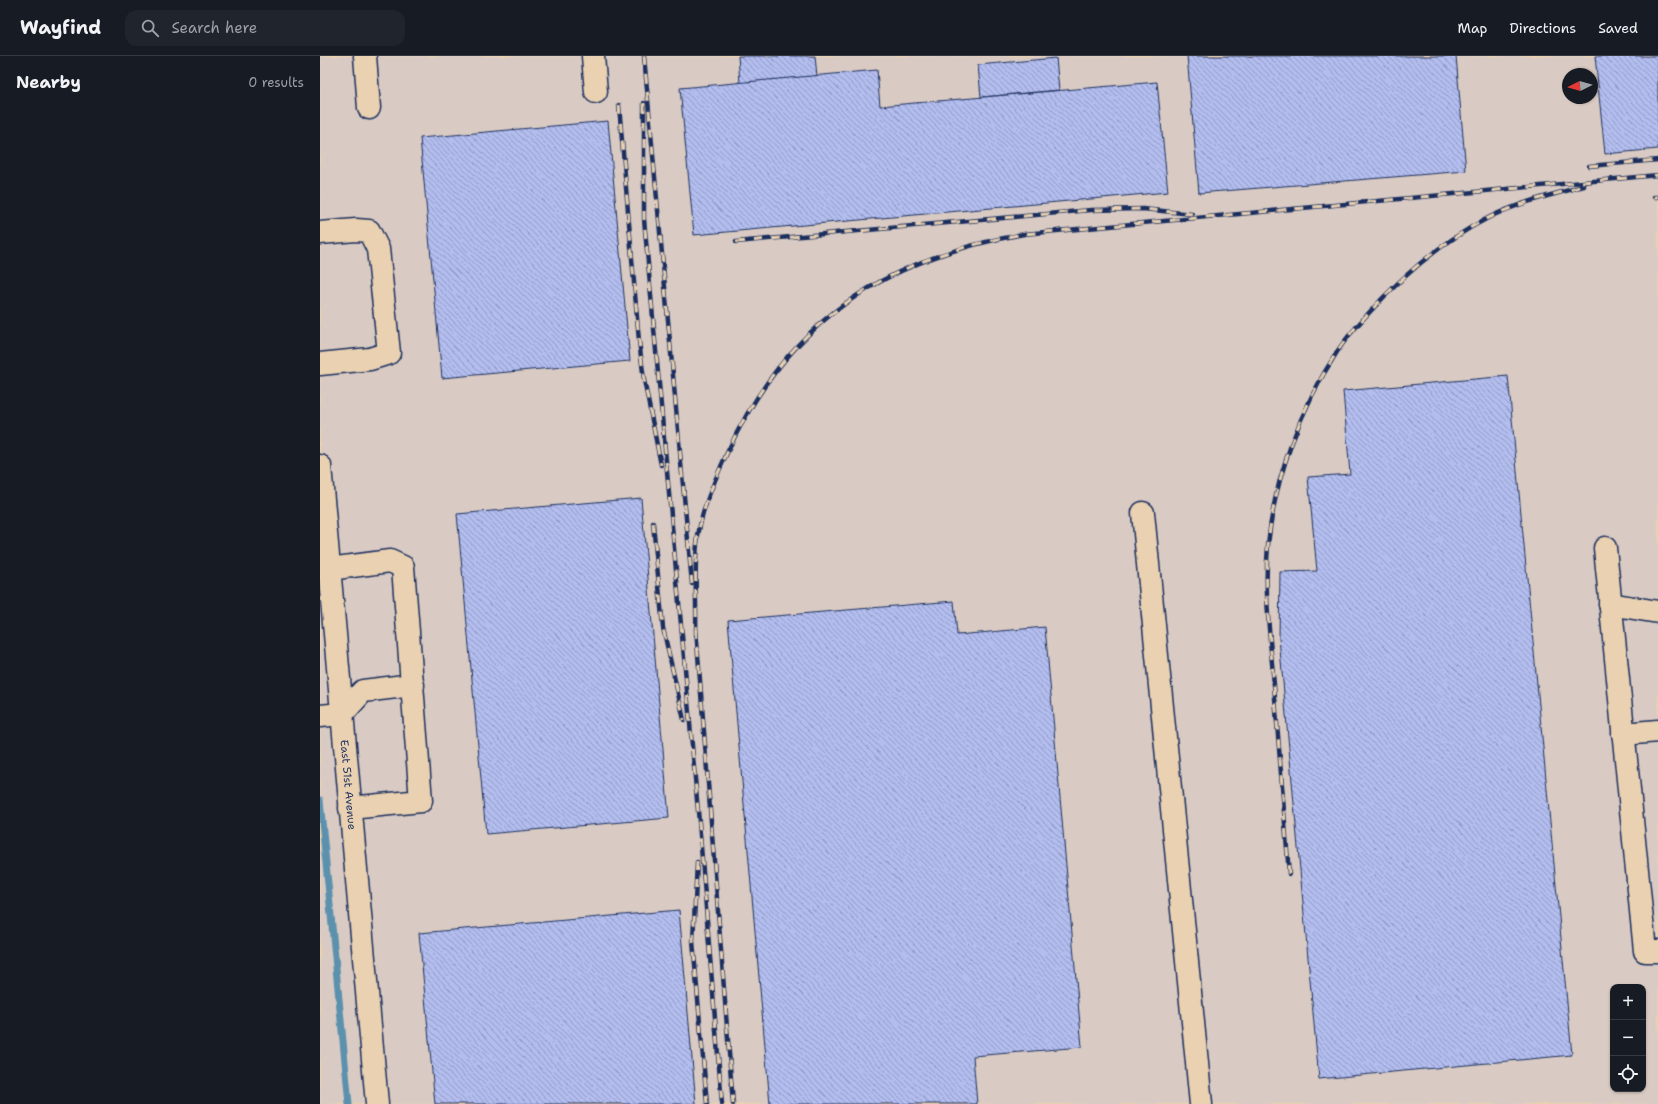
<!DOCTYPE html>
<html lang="en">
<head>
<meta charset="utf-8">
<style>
  :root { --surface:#171b24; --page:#20242c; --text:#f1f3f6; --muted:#9ea1a6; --line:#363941 }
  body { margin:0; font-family:"Shantell Sans",sans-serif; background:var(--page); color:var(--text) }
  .controls { position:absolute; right:12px; bottom:12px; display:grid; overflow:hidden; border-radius:8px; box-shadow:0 1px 3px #0004 }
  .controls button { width:36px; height:36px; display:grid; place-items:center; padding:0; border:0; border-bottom:1px solid var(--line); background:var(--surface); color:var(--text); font:20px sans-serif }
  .compass { position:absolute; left:1242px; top:12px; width:36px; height:36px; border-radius:50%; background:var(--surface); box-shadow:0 1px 3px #0004; rotate:265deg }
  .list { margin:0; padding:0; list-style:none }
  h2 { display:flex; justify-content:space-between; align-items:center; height:52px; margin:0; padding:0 16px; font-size:17px }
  h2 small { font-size:13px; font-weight:400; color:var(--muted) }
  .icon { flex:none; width:22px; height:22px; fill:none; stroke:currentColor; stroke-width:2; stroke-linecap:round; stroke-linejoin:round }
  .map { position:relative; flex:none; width:1338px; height:1048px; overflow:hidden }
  header { display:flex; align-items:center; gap:24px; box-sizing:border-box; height:56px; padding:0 20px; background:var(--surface); border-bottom:1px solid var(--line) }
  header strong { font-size:19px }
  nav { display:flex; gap:22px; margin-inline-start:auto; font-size:14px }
  .search { width:280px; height:36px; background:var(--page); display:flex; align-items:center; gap:10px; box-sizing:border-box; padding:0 14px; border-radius:12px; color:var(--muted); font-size:15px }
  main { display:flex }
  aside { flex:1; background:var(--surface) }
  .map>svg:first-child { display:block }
  .built { fill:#d9cbc3; fill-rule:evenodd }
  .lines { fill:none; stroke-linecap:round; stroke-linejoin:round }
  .stream { stroke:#5b91ae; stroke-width:7 }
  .building { fill:url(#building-back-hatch); stroke:#1b2f5e }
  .minor-casing { stroke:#1b2f5e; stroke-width:25 }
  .minor { stroke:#e9d1b1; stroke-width:22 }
  .rail-casing { stroke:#1b2f5e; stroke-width:4.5 }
  .rail { stroke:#e9d1b1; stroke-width:3; stroke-dasharray:9; stroke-linecap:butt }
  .labels { text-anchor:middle; stroke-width:3; stroke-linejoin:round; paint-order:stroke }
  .street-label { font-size:11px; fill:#1b2f5e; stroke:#e9d1b1 }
</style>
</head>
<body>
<header>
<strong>Wayfind</strong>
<div class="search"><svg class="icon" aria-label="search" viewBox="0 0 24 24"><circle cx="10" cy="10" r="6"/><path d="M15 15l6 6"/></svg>Search here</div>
<nav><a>Map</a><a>Directions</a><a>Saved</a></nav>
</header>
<main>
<aside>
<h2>Nearby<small>0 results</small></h2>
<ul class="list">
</ul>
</aside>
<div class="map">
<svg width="1338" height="1048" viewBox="0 0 1338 1048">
  <defs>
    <pattern id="building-back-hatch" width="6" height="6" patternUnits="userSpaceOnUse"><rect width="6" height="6" fill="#b3bdee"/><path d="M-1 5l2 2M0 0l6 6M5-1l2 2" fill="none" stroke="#919ac4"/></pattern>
  </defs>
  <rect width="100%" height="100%" fill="#e9d1b1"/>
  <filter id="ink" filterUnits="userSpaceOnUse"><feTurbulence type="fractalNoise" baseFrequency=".025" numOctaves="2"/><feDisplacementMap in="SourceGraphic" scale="8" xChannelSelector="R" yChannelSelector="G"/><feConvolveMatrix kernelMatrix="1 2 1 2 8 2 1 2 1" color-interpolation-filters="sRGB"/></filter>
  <g filter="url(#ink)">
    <path class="built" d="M0 0H1338V1048H0ZM1248 18H1272V42H1248ZM1293 931H1323V1033H1293Z"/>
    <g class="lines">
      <path class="stream" d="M0 744 29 1048"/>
    </g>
    <g class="building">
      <path d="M418 0H495L497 20 420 27Z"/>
      <path d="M867 0H1136L1146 115 879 137Z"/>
      <path d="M1275 0H1338V93L1285 98Z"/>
      <path d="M736 2 739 34 661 41 658 9Z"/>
      <path d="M557 14 560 50 837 26 848 136 374 179 360 32Z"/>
      <path d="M288 65 310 305 122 322 100 82Z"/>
      <path d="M1188 320 1252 999 999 1023 959 582 960 516 997 515 988 421 1030 418 1023 335Z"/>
      <path d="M321 442 349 762 166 778 137 458Z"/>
      <path d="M634 545 637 579 725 571 762 991 653 1000 657 1048H450L408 564Z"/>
      <path d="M359 854 376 1048H115L99 877Z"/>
    </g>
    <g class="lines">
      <g class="minor-casing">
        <g id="minor">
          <path d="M45 0 49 52"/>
          <path d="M273 0 276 36"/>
          <path d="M0 177 36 174 49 175 58 193 69 297 50 303 0 308"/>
          <path id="s1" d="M0 410 57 1048"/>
          <path d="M823 457 881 1048"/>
          <path d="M1285 492 1325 895H1338"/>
          <path d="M9 513 70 505 83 511 101 745 30 752"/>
          <path d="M1290 548 1338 556"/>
          <path d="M22 658 43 635 93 629"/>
          <path d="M0 660 22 658"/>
          <path d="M1303 678 1338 675"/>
        </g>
      </g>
      <use href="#minor" class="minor"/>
      <g class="rail-casing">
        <g id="rail">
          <path d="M324 0 372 528"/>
          <path d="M324 47V163L379 766 402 1048"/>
          <path d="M299 49 319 285 324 324 341 409"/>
          <path d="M1269 110 1338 104"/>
          <path d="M1334 141H1338"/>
          <path d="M416 186 771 154 823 153 872 158"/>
          <path d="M333 467 343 572 364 664"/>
          <path d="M376 573 413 1048"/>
          <path d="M376 579C377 549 374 518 377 488 380 456 394 426 407 397 467 266 564 202 704 178L1338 119"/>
          <path d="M377 806 373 885 387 1048"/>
          <path d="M969 818C964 755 959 692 954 629 950 583 944 535 948 489 954 423 981 351 1017 296 1025 283 1036 271 1046 260 1081 221 1121 186 1168 162 1198 147 1231 139 1264 130"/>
        </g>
      </g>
      <use href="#rail" class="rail"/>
    </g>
  </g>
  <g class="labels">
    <g class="street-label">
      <text dy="4" stroke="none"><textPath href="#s1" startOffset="320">East 51st Avenue</textPath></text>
    </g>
  </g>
</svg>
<div class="controls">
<button>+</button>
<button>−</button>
<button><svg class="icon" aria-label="locate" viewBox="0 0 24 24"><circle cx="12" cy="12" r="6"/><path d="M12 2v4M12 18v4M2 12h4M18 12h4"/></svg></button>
</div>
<svg class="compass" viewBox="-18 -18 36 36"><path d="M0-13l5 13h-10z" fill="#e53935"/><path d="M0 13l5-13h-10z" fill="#9ea1a6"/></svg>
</div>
</main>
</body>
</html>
